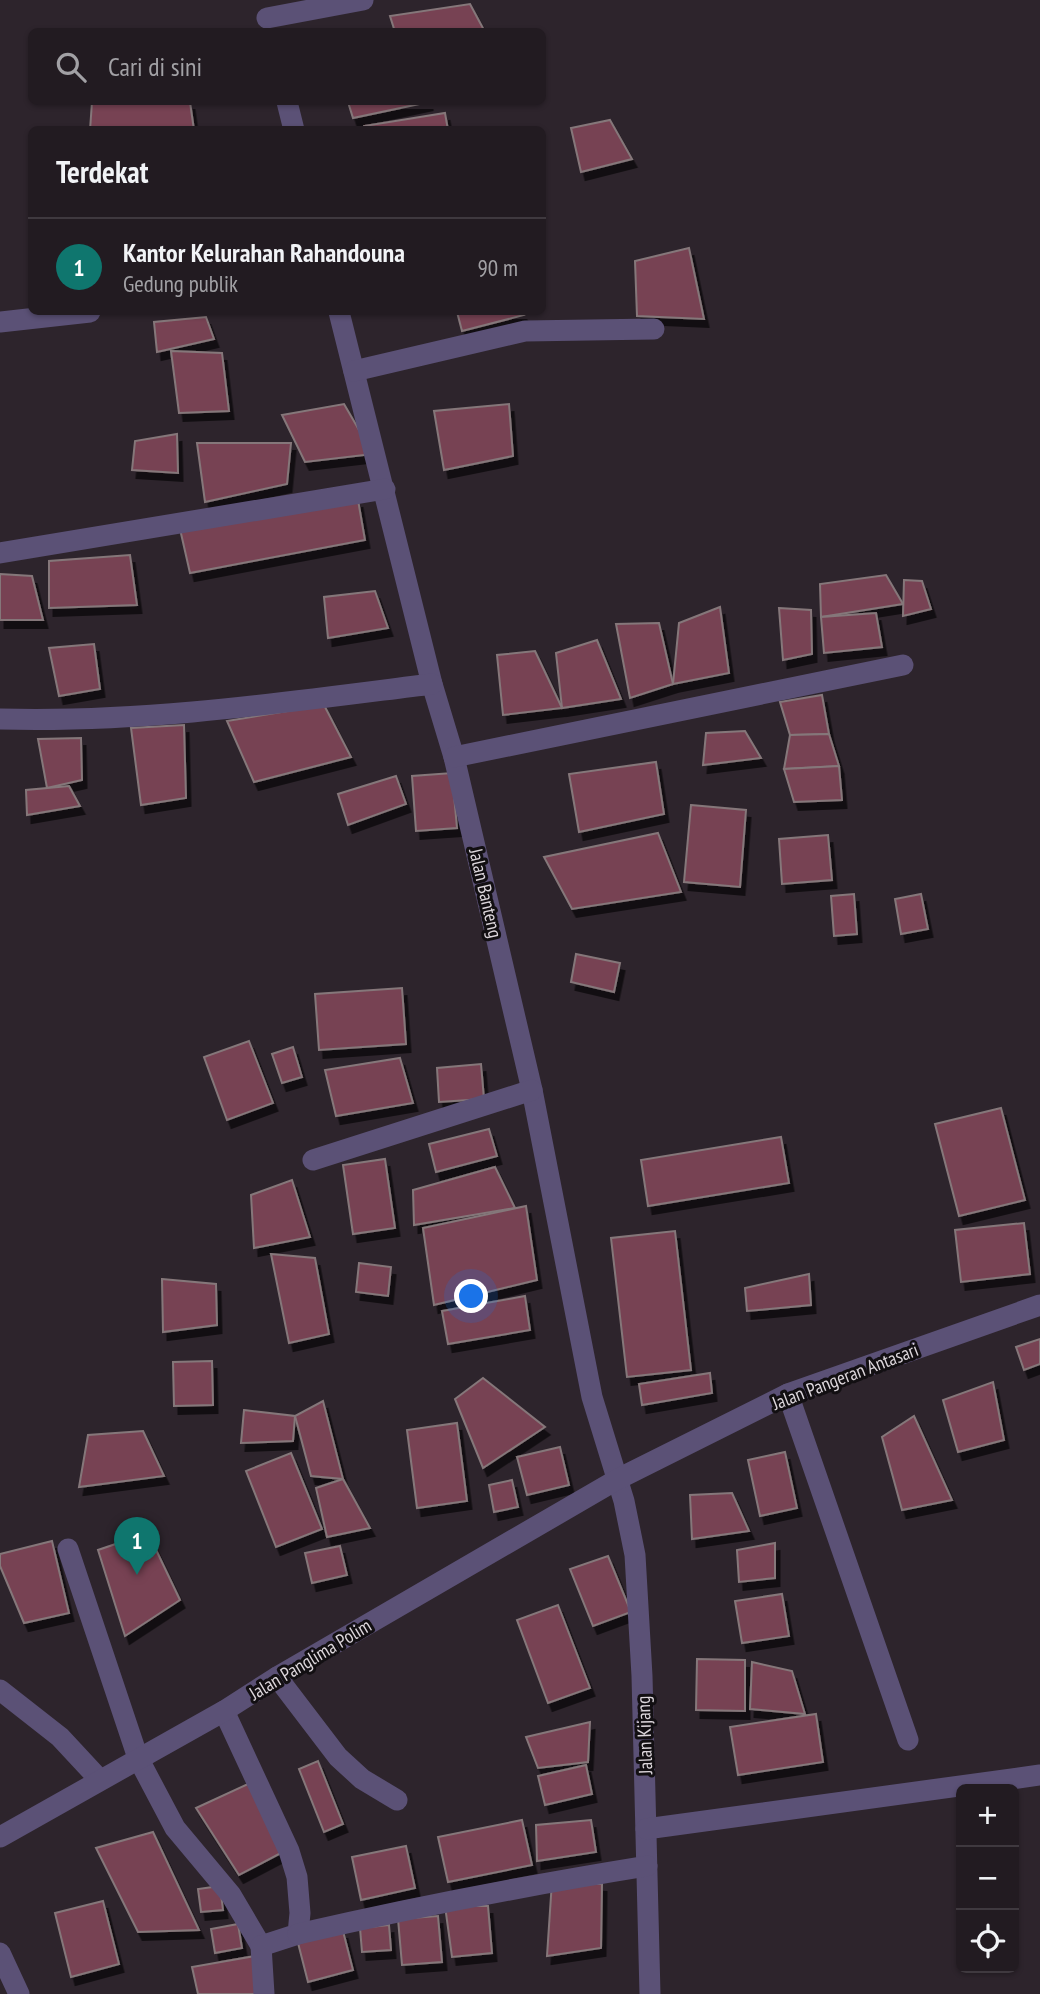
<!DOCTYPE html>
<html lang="id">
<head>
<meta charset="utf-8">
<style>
  :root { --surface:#221b21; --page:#2a242a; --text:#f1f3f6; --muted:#a2a1a5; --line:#3f393f; --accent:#0f766e }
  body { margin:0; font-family:"PT Sans Narrow",sans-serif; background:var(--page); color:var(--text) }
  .controls { position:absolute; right:21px; bottom:21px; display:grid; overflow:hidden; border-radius:10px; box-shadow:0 2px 5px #0004 }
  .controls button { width:63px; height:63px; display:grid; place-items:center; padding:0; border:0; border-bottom:2px solid var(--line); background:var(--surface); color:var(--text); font:35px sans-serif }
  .you { position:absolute; left:472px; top:1297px; width:24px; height:24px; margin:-18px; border:5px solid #fff; border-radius:50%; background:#1a73e8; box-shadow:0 0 0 10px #1a73e833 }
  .badge { display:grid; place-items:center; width:46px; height:46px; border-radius:50%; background:var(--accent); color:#fff; font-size:23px; font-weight:700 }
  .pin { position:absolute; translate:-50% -58px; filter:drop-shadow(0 2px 4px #0008) }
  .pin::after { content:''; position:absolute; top:37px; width:24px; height:21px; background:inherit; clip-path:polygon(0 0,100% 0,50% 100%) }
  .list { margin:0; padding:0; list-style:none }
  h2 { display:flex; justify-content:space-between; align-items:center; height:91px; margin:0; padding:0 28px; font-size:30px }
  h2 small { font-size:23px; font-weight:400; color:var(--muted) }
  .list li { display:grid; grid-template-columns:46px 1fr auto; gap:21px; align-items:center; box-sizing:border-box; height:98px; padding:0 28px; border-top:2px solid var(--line) }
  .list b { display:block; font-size:26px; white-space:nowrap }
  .list p { margin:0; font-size:23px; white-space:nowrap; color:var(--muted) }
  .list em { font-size:23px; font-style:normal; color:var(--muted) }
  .icon { flex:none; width:38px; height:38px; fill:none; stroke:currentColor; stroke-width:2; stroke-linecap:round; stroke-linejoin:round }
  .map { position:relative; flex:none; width:1040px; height:1994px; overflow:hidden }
  .search { position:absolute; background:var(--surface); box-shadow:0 2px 5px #0004; left:28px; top:28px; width:518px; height:77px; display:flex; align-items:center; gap:18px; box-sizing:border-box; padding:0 24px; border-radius:10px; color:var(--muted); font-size:26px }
  .panel { position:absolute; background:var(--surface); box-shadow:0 2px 5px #0004; left:28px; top:126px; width:518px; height:189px; border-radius:10px }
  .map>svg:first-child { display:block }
  .building { fill:#774353; stroke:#85777a; stroke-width:2; filter:url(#shadow) }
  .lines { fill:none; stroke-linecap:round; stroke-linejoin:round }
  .minor { stroke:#5b5176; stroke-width:21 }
  .labels { text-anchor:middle; stroke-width:6; stroke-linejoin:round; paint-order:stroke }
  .street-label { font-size:19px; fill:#dcd6db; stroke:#120f12 }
</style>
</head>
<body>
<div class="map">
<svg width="1040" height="1994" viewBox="0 0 1040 1994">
  <defs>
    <filter id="shadow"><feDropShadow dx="4.5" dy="8" stdDeviation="0" flood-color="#0009"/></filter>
  </defs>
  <rect width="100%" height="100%" fill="#2d242c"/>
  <g class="building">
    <path d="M470 4 485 32H395L390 16Z"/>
    <path d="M92 102H190L194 130H90Z"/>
    <path d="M348 102H429L353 118Z"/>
    <path d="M445 113 448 130H364V126Z"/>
    <path d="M610 120 632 159 581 172 571 128Z"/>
    <path d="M689 248 704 319 637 316 635 261Z"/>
    <path d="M457 312H522L524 315 462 331Z"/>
    <path d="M206 317 214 339 157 352 154 322Z"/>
    <path d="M171 351 222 353 229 411 179 413Z"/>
    <path d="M344 404 373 454 305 462 282 415Z"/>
    <path d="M509 404 513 456 444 470 434 411Z"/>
    <path d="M177 434 178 473 132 470 135 441Z"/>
    <path d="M197 443H291L287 484 205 502Z"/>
    <path d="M358 500 365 540 190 573 180 529Z"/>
    <path d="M130 555 137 605 49 608V561Z"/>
    <path d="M0 574 32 576 43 620H0Z"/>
    <path d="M886 575 903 604 821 617 820 584Z"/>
    <path d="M904 580 922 581 931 609 903 616Z"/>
    <path d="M375 591 388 628 328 638 324 597Z"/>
    <path d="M720 607 729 673 673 684 679 623Z"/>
    <path d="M779 608 811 610 812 654 783 660Z"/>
    <path d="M876 613 882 647 824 653 821 617Z"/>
    <path d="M659 623 673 684 630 698 616 624Z"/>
    <path d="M597 640 621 699 562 708 556 653Z"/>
    <path d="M94 644 100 689 59 696 49 648Z"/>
    <path d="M535 651 562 708 503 715 497 655Z"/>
    <path d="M822 695 829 734 790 735 780 702Z"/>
    <path d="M324 705 351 757 254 782 227 721Z"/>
    <path d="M184 725 186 798 141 805 131 728Z"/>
    <path d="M745 731 761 758 703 765 706 733Z"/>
    <path d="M829 734 839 766 784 769 790 735Z"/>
    <path d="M81 738 82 780 47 788 38 739Z"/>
    <path d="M656 762 664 814 579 832 569 774Z"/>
    <path d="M839 766 842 800 794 802 784 769Z"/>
    <path d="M452 773 457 828 416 831 412 776Z"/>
    <path d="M396 776 406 804 348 825 338 794Z"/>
    <path d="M69 786 80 806 27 815 26 790Z"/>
    <path d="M691 805 746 810 740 887 684 882Z"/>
    <path d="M658 833 681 892 572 909 544 857Z"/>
    <path d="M828 835 832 880 782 884 779 839Z"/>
    <path d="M854 894 857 934 834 936 831 896Z"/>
    <path d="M921 894 928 929 901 934 895 899Z"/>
    <path d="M576 954 620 963 614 992 571 982Z"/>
    <path d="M402 988 406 1044 319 1050 315 994Z"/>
    <path d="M249 1041 273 1103 227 1120 204 1057Z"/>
    <path d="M293 1047 302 1077 282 1083 272 1054Z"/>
    <path d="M400 1058 413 1103 336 1116 325 1070Z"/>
    <path d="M481 1064 484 1099 439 1102 437 1068Z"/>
    <path d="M1001 1108 1025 1200 959 1216 935 1124Z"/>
    <path d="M489 1129 497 1156 436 1172 429 1144Z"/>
    <path d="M781 1137 789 1183 648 1206 641 1160Z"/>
    <path d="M385 1159 395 1228 353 1234 343 1165Z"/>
    <path d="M495 1167 515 1208 414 1225 413 1190Z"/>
    <path d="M292 1180 310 1237 254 1248 251 1195Z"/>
    <path d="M526 1206 537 1280 434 1305 423 1228Z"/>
    <path d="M1024 1223 1030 1274 961 1282 955 1230Z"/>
    <path d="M675 1231 691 1370 627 1377 611 1238Z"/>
    <path d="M271 1254 315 1258 329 1334 289 1343Z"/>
    <path d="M359 1263 391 1267 388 1296 356 1292Z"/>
    <path d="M809 1274 811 1305 747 1311 745 1288Z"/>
    <path d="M162 1279 216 1284 217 1325 163 1332Z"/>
    <path d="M525 1296 530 1330 448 1344 442 1311Z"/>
    <path d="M1040 1339V1364L1024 1370 1016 1347Z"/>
    <path d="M212 1361 213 1405 174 1406 173 1362Z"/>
    <path d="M710 1373 712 1393 642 1405 639 1384Z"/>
    <path d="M483 1378 545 1427 483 1468 455 1399Z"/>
    <path d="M993 1382 1004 1440 958 1452 943 1400Z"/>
    <path d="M323 1401 343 1479 311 1476 295 1416Z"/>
    <path d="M244 1410 295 1416 293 1441 241 1443Z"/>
    <path d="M914 1416 952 1500 902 1510 882 1437Z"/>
    <path d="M457 1423 467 1501 417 1508 407 1430Z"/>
    <path d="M143 1431 164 1476 79 1487 88 1435Z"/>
    <path d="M560 1447 569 1485 527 1495 517 1457Z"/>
    <path d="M785 1452 797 1508 760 1516 748 1460Z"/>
    <path d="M291 1453 322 1529 276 1547 246 1471Z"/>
    <path d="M343 1479 370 1528 327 1537 316 1488Z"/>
    <path d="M512 1480 518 1507 494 1512 489 1485Z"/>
    <path d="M732 1493 749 1531 692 1539 690 1495Z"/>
    <path d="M148 1533 180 1600 125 1636 98 1550Z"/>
    <path d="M52 1541 69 1613 24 1623 0 1566V1554Z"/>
    <path d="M775 1543V1578L739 1582 737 1550Z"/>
    <path d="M340 1546 347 1575 312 1583 305 1553Z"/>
    <path d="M608 1556 631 1612 593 1626 570 1569Z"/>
    <path d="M782 1594 789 1636 742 1643 735 1601Z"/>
    <path d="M558 1605 590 1688 548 1703 517 1620Z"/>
    <path d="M697 1659 745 1660V1711L696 1710Z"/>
    <path d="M752 1662 792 1671 805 1714 750 1709Z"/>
    <path d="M816 1714 823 1762 738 1775 730 1727Z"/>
    <path d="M590 1722 588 1762 538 1768 526 1737Z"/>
    <path d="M318 1761 343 1824 324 1832 299 1769Z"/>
    <path d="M586 1765 592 1794 545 1805 538 1776Z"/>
    <path d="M250 1783 281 1853 239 1875 196 1808Z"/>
    <path d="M522 1820 532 1865 448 1882 438 1837Z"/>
    <path d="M591 1820 596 1852 537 1861 536 1825Z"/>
    <path d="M153 1832 199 1930 138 1932 96 1848Z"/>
    <path d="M406 1846 415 1888 361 1900 352 1857Z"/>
    <path d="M552 1881 602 1884 601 1948 547 1956Z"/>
    <path d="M220 1886 223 1910 201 1912 198 1889Z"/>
    <path d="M103 1901 119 1964 71 1977 55 1913Z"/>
    <path d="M445 1906H488L492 1953 452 1957Z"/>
    <path d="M438 1916 442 1962 402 1965 398 1919Z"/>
    <path d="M238 1924 242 1948 215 1953 211 1929Z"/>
    <path d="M389 1925 391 1950 362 1952 360 1928Z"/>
    <path d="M343 1931 353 1970 308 1982 298 1943Z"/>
    <path d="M255 1956 262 1994H198L192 1967Z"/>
  </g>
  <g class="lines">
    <g class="minor">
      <path d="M267 18 363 0"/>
      <path d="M287 102 294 130"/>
      <path d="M339 312 432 684 454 757 532 1090 592 1397 624 1501 635 1555 642 1676 650 1994"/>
      <path d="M0 322 90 312"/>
      <path d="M354 371 525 331 654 329"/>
      <path d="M0 553 385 489"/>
      <path d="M0 719C146 723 288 702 432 684"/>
      <path d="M454 757 903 665"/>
      <path d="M313 1160 532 1090"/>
      <path d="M788 1394 908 1740"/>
      <path d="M68 1549 138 1758 175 1828 231 1895 261 1946"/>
      <path d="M277 1677 338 1757 362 1779 397 1800"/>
      <path d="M0 1690 60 1737 99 1779"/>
      <path d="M224 1711 289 1851 297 1877 300 1913 298 1934 261 1946 264 1994"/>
      <path d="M646 1829 1040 1775"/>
      <path d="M0 1837 224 1711 277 1677 618 1479 788 1394 1040 1305"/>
      <path d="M298 1934C414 1907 530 1885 647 1866"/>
      <path d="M0 1953 19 1994"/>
    </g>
  </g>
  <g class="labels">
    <g class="street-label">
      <text transform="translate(486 893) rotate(77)" y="7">Jalan Banteng</text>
      <text transform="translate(845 1376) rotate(-21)" y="7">Jalan Pangeran Antasari</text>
      <text transform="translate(310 1659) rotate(-31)" y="7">Jalan Panglima Polim</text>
      <text transform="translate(644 1735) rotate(-92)" y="7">Jalan Kijang</text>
    </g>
  </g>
</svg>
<div class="controls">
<button>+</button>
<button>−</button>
<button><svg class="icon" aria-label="locate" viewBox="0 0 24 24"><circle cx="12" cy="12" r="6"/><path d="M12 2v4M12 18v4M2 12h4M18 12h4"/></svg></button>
</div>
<div class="you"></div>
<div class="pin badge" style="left:137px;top:1575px">1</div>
<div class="search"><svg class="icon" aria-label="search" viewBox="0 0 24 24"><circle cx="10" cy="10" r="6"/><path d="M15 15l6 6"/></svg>Cari di sini</div>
<section class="panel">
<h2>Terdekat<small></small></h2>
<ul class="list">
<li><span class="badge">1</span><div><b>Kantor Kelurahan Rahandouna</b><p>Gedung publik</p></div><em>90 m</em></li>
</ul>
</section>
</div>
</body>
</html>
